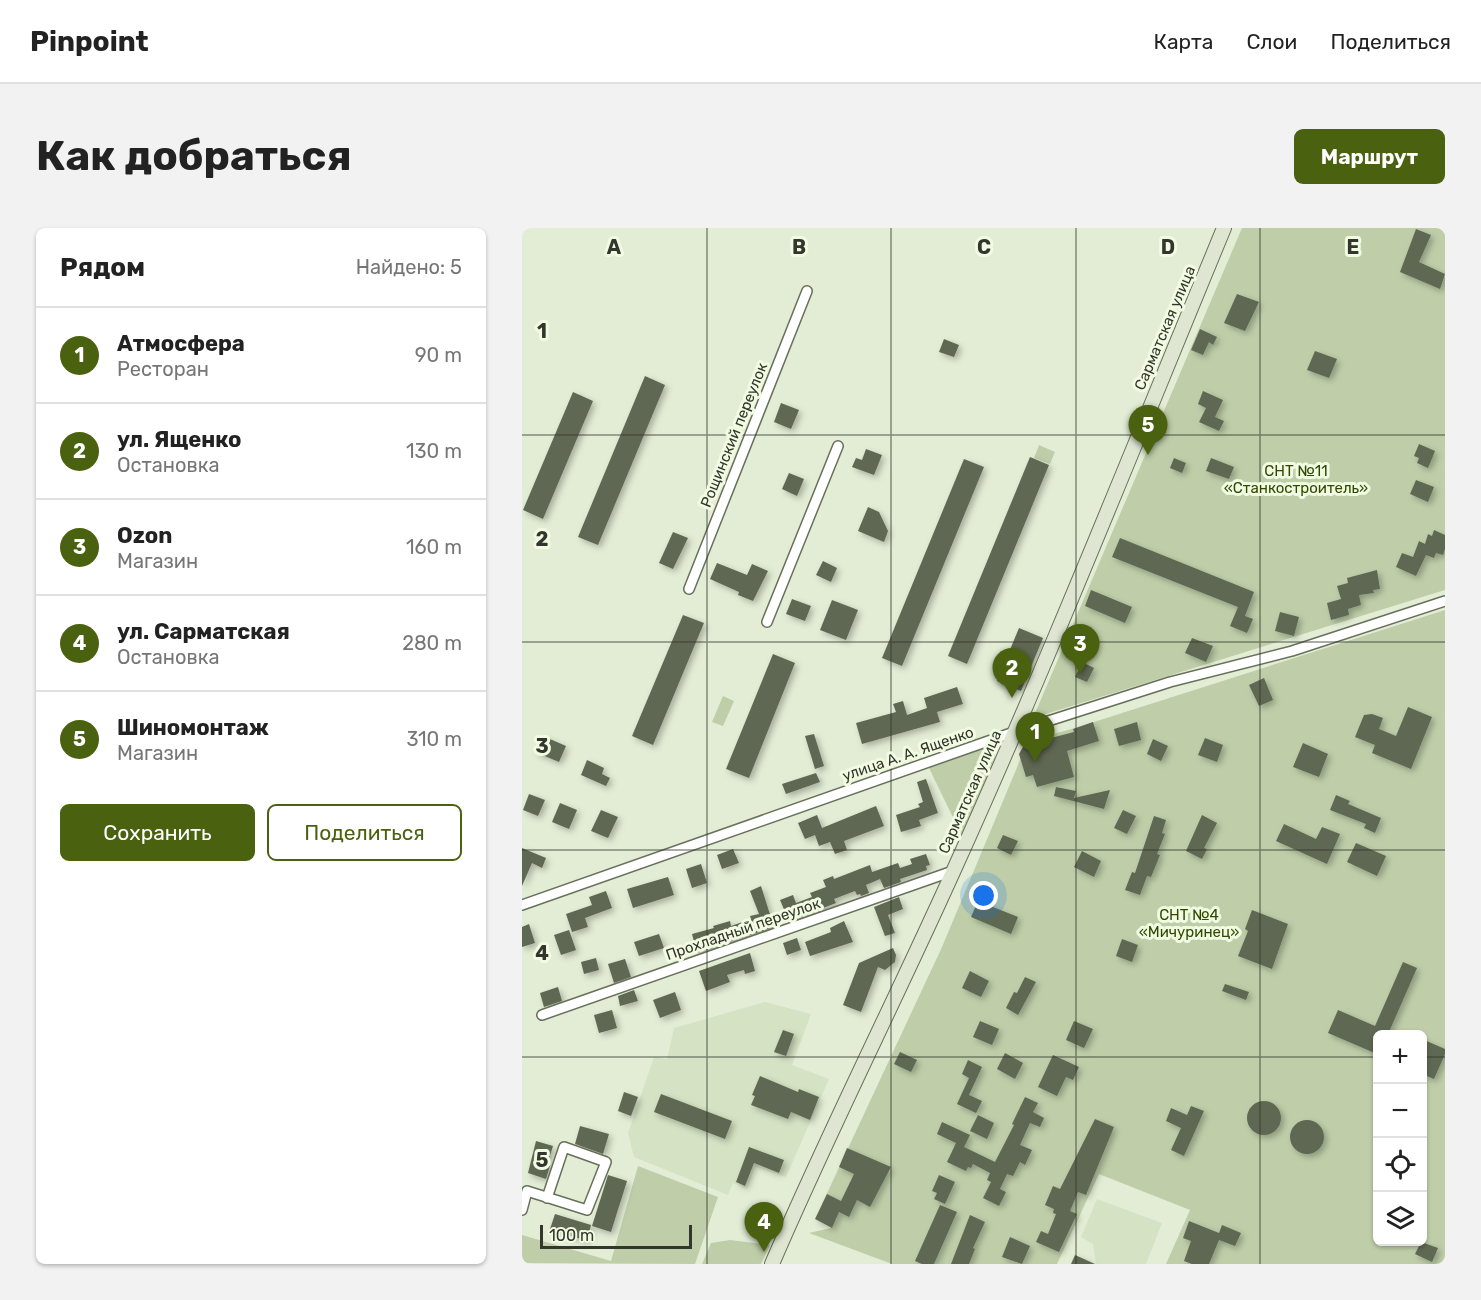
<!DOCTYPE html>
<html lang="ru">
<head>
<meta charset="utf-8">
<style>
  :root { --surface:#fff; --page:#f2f2f2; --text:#222; --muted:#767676; --line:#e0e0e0; --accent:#4a6210 }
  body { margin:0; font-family:Rubik,sans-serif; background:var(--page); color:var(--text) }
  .controls { position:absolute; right:18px; bottom:18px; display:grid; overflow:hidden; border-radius:9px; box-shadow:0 2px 4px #0004 }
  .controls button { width:54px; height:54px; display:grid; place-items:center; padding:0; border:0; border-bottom:2px solid var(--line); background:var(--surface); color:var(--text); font:30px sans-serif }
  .scale { position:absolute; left:18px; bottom:15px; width:152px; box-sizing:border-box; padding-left:6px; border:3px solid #32362d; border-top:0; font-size:16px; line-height:21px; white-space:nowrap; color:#32362d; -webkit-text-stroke:4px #f0fbe2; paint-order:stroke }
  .you { position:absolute; left:462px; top:668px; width:21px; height:21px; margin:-15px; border:4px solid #fff; border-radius:50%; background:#1a73e8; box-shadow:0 0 0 9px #1a73e833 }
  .badge { display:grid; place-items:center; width:39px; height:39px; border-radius:50%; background:var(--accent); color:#fff; font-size:20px; font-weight:700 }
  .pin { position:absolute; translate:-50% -50px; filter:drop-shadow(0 2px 3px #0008) }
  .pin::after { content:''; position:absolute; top:32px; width:21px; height:18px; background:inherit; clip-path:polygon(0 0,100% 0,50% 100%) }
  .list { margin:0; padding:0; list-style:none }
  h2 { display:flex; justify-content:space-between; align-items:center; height:78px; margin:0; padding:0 24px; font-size:26px }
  h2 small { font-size:20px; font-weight:400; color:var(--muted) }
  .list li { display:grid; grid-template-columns:39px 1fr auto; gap:18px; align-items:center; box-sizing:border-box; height:96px; padding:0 24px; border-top:2px solid var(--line) }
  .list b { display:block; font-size:22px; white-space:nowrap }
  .list p { margin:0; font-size:20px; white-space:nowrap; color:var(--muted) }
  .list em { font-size:20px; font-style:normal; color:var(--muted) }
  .actions { display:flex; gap:12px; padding:18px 24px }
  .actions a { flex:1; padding:14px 0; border:2px solid var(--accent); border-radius:9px; text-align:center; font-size:21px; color:var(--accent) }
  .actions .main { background:var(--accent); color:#fff }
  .icon { flex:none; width:33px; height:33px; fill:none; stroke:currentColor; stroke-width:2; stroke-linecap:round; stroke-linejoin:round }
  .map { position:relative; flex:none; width:923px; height:1036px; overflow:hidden; border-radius:9px }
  header { display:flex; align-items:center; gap:36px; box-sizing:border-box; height:84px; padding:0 30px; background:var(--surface); border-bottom:2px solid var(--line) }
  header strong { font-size:28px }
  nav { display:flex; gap:33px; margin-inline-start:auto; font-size:21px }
  .intro { display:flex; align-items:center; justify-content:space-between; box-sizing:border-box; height:144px; padding:0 36px }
  h1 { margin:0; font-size:42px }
  .button { padding:15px 27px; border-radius:9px; background:var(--accent); color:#fff; font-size:21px; font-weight:700 }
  main { display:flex; gap:36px; padding:0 36px }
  aside { flex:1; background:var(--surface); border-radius:9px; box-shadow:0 2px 4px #0004 }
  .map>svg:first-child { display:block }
  .built { fill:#d5e2c3 }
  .green { fill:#bfcea9; fill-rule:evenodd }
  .building { fill:#5f6853; filter:url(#shadow) }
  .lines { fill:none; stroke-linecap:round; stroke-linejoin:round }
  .minor-casing { stroke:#68705b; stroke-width:12 }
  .secondary-casing { stroke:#68705b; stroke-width:16 }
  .minor { stroke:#fff; stroke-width:9 }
  .secondary { stroke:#dee6d2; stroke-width:14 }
  .grid { fill:none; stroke:#32362d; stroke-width:1.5; stroke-opacity:0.55 }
  .labels { text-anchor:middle; stroke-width:6; stroke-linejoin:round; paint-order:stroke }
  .street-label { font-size:15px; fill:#32362d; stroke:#f0fbe2 }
  .park-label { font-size:15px; fill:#334700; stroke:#f0fbe2 }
  .grid-label { font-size:20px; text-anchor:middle; font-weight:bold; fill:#32362d; stroke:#f0fbe2; stroke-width:6; stroke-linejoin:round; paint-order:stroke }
</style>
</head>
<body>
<header>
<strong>Pinpoint</strong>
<nav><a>Карта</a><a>Слои</a><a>Поделиться</a></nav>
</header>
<div class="intro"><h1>Как добраться</h1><a class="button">Маршрут</a></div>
<main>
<aside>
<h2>Рядом<small>Найдено: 5</small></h2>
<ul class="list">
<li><span class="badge">1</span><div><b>Атмосфера</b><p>Ресторан</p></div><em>90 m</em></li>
<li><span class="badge">2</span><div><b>ул. Ященко</b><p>Остановка</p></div><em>130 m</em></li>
<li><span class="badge">3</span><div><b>Ozon</b><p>Магазин</p></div><em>160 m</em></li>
<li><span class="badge">4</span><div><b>ул. Сарматская</b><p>Остановка</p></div><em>280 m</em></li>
<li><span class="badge">5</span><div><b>Шиномонтаж</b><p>Магазин</p></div><em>310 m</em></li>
</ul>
<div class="actions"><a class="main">Сохранить</a><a>Поделиться</a></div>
</aside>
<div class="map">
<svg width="923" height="1036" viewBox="0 0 923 1036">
  <defs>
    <filter id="shadow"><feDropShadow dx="3" dy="3" stdDeviation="3" flood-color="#0004"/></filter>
  </defs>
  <rect width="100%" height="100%" fill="#e3edd5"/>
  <g class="built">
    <path d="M243 774 289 786 270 837 307 851 264 949 233 939 225 961 211 955 206 967 112 929 106 905 132 829 145 831 152 800Z"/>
    <path d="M575 971 640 995 624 1036H574L571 1016 559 1009Z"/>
  </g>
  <g class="green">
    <path d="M720 0H923V362L511 490Z"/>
    <path d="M517 217 533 224 528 236 512 230Z"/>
    <path d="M923 382V1036H644L668 982 577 946 535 1036H370L287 1005 309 1000 315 989 300 976 420 719 506 513 553 500ZM856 806H900V1014H856Z"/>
    <path d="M201 468 212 473 201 498 190 494Z"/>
    <path d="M463 519 471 522 475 533 440 608 407 540Z"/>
    <path d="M116 938 196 969 173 1036 0 1035V1007L89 1033Z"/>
    <path d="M208 1012 248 1017 239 1036H180L189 1015Z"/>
  </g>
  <g class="building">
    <path d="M894 1 909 7 897 34 923 46 918 61 878 44Z"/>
    <path d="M715 66 737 74 723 103 702 95Z"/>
    <path d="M678 101 695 109 691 117 687 114 681 127 669 122Z"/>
    <path d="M422 111 437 117 432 129 417 124Z"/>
    <path d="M793 123 815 131 807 150 785 142Z"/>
    <path d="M123 148 143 157 76 317 56 309Z"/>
    <path d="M681 163 701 172 693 189 702 193 697 203 677 194 684 180 676 176Z"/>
    <path d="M51 164 71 173 21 291 1 282Z"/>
    <path d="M259 175 277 182 269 201 252 194Z"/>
    <path d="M897 216 913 223 906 240 895 235 897 230 892 228Z"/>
    <path d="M344 221 360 227 352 247 330 239 334 230 340 232Z"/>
    <path d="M508 229 527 237 445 436 426 428Z"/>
    <path d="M652 230 664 235 660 245 648 240Z"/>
    <path d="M689 230 712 239 707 251 684 243Z"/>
    <path d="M442 231 462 239 380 438 360 430Z"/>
    <path d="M267 245 282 251 275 268 260 261Z"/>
    <path d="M894 252 912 259 906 274 888 266Z"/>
    <path d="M346 279 357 284 366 303 362 314 336 303Z"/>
    <path d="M912 302 923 307V321L921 327 914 325 912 330 904 327 894 348 874 339 880 325 891 329 897 313 903 316 906 306 910 308Z"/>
    <path d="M151 304 166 310 151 341 137 335Z"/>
    <path d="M598 310 732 364 723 388 731 391 725 405 708 398 716 379 590 329Z"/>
    <path d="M301 333 315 340 309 354 294 347Z"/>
    <path d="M195 335 225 347 230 336 246 343 231 373 216 367 217 364 188 351Z"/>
    <path d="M855 342 858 361 851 362 852 365 837 367 839 377 826 381 827 387 809 392 805 375 819 371 815 358 826 355 825 350Z"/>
    <path d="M569 362 610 379 603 395 563 378Z"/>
    <path d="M270 371 289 378 283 393 264 386Z"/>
    <path d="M310 372 336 382 324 412 298 402Z"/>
    <path d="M758 384 777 389 772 408 753 403Z"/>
    <path d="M161 387 182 395 131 517 110 508Z"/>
    <path d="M497 400 521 410 499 463 475 453Z"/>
    <path d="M670 410 691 418 684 434 663 425Z"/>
    <path d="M251 426 273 435 227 550 204 541Z"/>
    <path d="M560 434 572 440 565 454 553 449Z"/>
    <path d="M742 450 751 472 737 478 727 457Z"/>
    <path d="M435 459 441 476 415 484 418 494 340 516 334 495 374 484 371 476 381 473 385 487 405 480 402 470Z"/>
    <path d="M886 479 910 489 889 541 850 525 853 517 833 509 842 487 850 486 861 490 857 501 874 508Z"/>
    <path d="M571 494 577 513 545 523 552 549 515 559 511 547 504 549 497 526 502 517 552 504 551 501Z"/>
    <path d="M615 494 619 512 597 518 592 501Z"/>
    <path d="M292 506 302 538 293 541 283 508Z"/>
    <path d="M21 508 44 518 37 534 13 524Z"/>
    <path d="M683 510 701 517 695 534 676 527Z"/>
    <path d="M631 511 646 518 639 533 625 526Z"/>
    <path d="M781 515 806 526 797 549 771 539Z"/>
    <path d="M65 532 82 540 80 546 88 550 84 558 59 547Z"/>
    <path d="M294 545 298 554 264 566 260 556Z"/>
    <path d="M404 551 416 585 397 592 399 598 379 604 374 587 398 579 396 576 401 574 395 554Z"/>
    <path d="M534 559 554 563 552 570 588 562 582 581 532 568Z"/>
    <path d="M7 566 23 572 16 588 1 582Z"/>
    <path d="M814 567 828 573 826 576 859 590 853 605 842 600 844 596 808 582Z"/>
    <path d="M38 575 55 582 47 601 30 594Z"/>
    <path d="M354 578 362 598 322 613 325 622 313 626 308 614 297 618 293 607 283 611 276 595 295 587 300 600Z"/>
    <path d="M79 582 96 589 86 610 69 603Z"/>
    <path d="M601 582 614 588 605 606 592 600Z"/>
    <path d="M680 587 695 595 682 620 685 621 680 631 664 623Z"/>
    <path d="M632 588 644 592 640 605 643 606 635 626 638 627 629 649 625 648 618 667 603 662 610 644 613 645Z"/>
    <path d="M762 596 794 611 800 599 818 606 805 636 754 613Z"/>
    <path d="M481 607 496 613 489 627 475 620Z"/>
    <path d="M834 615 864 628 855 648 825 634Z"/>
    <path d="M0 620 24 630 20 640 10 635 0 658Z"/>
    <path d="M211 621 217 635 200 641 195 627Z"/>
    <path d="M560 623 579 633 572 649 552 639Z"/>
    <path d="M404 626 408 637 404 638 405 642 378 651 379 654 362 660 358 651 344 657 347 665 339 668 338 666 335 667 333 663 312 671 314 675 267 693 258 672 271 667 274 675 290 669 288 665 304 659 301 652 311 648 312 651 348 637 350 644 376 635 378 640 390 636 388 631Z"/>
    <path d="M179 636 185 655 170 660 164 641Z"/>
    <path d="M146 649 152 667 111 680 105 661Z"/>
    <path d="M239 658 252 699 175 725 170 706 192 700 191 698 208 693 209 698 229 691 228 688 237 686 228 663Z"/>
    <path d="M84 663 90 680 63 690 66 699 50 704 44 686 70 677 67 669Z"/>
    <path d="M377 669 381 681 366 687 373 705 363 708 352 679Z"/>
    <path d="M456 673 496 689 489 706 449 689Z"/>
    <path d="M730 682 766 696 750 741 716 728 726 703 723 701Z"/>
    <path d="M322 693 331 714 288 728 283 714 309 704 308 700Z"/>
    <path d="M7 696 13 715 0 719V699Z"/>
    <path d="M47 702 54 722 39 727 32 707Z"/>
    <path d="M137 706 142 720 117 728 112 714Z"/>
    <path d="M275 710 279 722 265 727 261 715Z"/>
    <path d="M600 711 616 717 610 734 594 728Z"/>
    <path d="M371 720 374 727 373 734 363 742 356 739 339 784 321 777 337 735Z"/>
    <path d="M228 725 233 743 223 746 222 742 205 747 208 754 184 763 177 743Z"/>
    <path d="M74 730 77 742 62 746 59 734Z"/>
    <path d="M103 731 109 749 92 755 86 736Z"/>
    <path d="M881 734 895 740 867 804 872 807H855V826L806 805 816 782 853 798Z"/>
    <path d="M448 743 467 753 459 769 440 760Z"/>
    <path d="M503 749 514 754 496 787 484 780 492 764 495 765Z"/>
    <path d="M703 756 727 764 724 772 700 763Z"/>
    <path d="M36 759 40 773 22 779 18 765Z"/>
    <path d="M112 762 116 773 98 778 96 768Z"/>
    <path d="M153 764 159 782 138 790 131 772Z"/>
    <path d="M90 782 95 800 77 805 72 787Z"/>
    <path d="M458 793 477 801 470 817 451 809Z"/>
    <path d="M552 793 571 801 562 820 544 812Z"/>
    <path d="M261 802 272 806 264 828 252 824Z"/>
    <path d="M900 811 923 821V826L912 851 900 846Z"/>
    <path d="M378 824 395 832 389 844 372 836Z"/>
    <path d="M483 825 501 835 493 851 475 841Z"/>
    <path d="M531 827 557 839 551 852 544 849 535 868 516 859Z"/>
    <path d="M446 832 460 839 447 867 460 873 454 885 435 876 447 850 440 846Z"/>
    <path d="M238 848 276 864 277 861 297 869 288 892 269 884 266 891 229 877 233 868 230 867Z"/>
    <path d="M102 864 116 869 109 888 96 883Z"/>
    <path d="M139 866 210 893 203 911 132 884Z"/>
    <path d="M503 869 516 875 511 884 522 890 518 899 508 895 498 917 510 922 503 937 498 934 491 948 485 946 478 961 484 964 477 978 461 970 469 954 465 952 468 945 451 936 449 940 446 939 444 943 425 934 434 915 415 906 420 894 448 907 442 919 473 934 492 897 490 896Z"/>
    <circle cx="742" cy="890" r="17"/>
    <path d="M669 878 682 883 662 928 649 922 659 900 644 893 649 880 665 887Z"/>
    <path d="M456 887 472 895 465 911 448 903Z"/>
    <path d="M573 891 592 899 564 967 556 964 548 983 555 986 537 1024 514 1014 519 1003 526 1006 534 986 531 985 532 981 523 977 531 958 538 961Z"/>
    <circle cx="785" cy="909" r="17"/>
    <path d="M58 898 87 906 81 926 53 916Z"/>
    <path d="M14 913 31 918 25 937 28 938 24 951 6 945Z"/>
    <path d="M227 919 262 932 257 945 232 935 223 958 214 954Z"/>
    <path d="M325 920 369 939 348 979 335 972 327 989 317 984 310 1000 293 991 305 966 319 973 332 946 317 939Z"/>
    <path d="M86 947 105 953 89 1004 70 998Z"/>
    <path d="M417 947 433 954 423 976 412 971 415 965 410 963Z"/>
    <path d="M418 977 435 984 412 1036H400L393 1033Z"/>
    <path d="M33 986 69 997 65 1013 28 1001Z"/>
    <path d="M448 987 463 994 451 1020 453 1021 447 1036H429Z"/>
    <path d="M667 993 697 1005 700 997 719 1005 713 1018 697 1012 687 1036H670L662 1033 669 1013 661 1010Z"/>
    <path d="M488 1009 508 1018 500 1036 480 1029Z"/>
    <path d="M899 1014 916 1020 910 1034 893 1026Z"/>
    <path d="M553 1027 573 1036H549Z"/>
  </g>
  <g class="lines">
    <g class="minor-casing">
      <g id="minor">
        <path d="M167 361 285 63"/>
        <path d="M245 394 316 218"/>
        <path d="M0 677 492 504 648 454 770 423 923 373"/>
        <path d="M20 787 431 643"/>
        <path d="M0 982 5 963 65 982 84 934 42 919 25 970"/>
      </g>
    </g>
    <g class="secondary-casing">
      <path id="secondary" d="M250 1036C307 903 372 775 431 644 527 432 613 215 702 0"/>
    </g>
    <use href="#minor" class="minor"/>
    <use href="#secondary" class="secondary"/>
  </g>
  <path class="grid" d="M185 0V1036M369 0V1036M554 0V1036M738 0V1036M0 207H923M0 414H923M0 622H923M0 829H856M900 829H923"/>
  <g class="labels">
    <g class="street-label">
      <text transform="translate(643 100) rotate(-67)" y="5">Сарматская улица</text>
      <text transform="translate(212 207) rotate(-68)" y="5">Рощинский переулок</text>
      <text transform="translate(386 526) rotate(-19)" y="5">улица А. А. Ященко</text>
      <text transform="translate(448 564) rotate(-66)" y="5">Сарматская улица</text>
      <text transform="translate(221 701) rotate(-19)" y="5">Прохладный переулок</text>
    </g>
    <g class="park-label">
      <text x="774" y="248">СНТ №11<tspan x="774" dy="17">«Станкостроитель»</tspan></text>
      <text x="667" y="692">СНТ №4<tspan x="667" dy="17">«Мичуринец»</tspan></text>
    </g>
  </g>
  <g class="grid-label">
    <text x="92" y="26">A</text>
    <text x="277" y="26">B</text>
    <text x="462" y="26">C</text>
    <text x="646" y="26">D</text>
    <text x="831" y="26">E</text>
    <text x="20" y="110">1</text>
    <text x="20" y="318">2</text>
    <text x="20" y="525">3</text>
    <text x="20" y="732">4</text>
    <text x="20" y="939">5</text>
  </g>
</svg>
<div class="controls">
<button>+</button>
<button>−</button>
<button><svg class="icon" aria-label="locate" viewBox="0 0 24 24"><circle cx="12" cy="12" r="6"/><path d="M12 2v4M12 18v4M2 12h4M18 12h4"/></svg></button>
<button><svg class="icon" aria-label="layers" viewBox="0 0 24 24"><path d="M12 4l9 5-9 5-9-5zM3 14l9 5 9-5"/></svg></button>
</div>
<div class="scale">100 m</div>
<div class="you"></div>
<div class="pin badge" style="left:513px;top:534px">1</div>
<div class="pin badge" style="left:490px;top:470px">2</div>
<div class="pin badge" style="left:558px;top:446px">3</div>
<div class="pin badge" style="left:242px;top:1024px">4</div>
<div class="pin badge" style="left:626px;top:227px">5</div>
</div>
</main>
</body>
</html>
